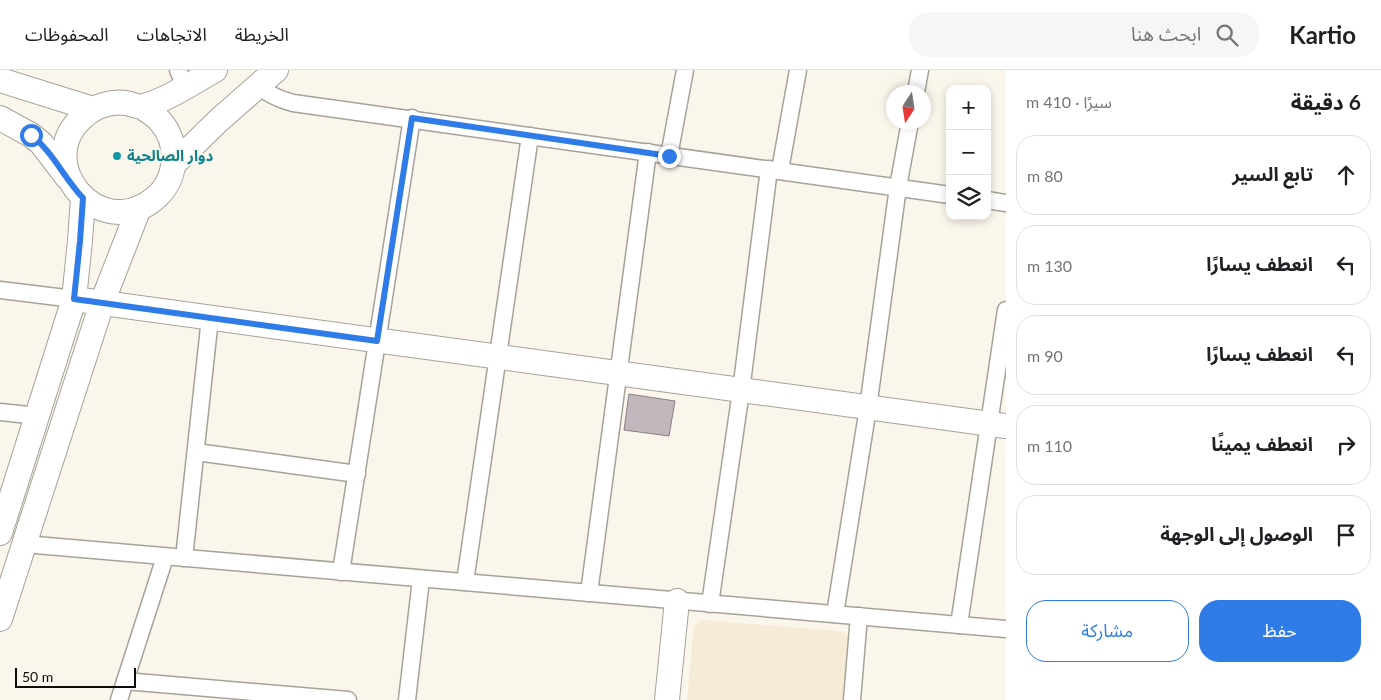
<!DOCTYPE html>
<html lang="ar">
<head>
<meta charset="utf-8">
<style>
  :root { --surface:#fff; --page:#f6f6f6; --text:#202124; --muted:#757577; --line:#e0e0e0; --accent:#2f7ce8 }
  body { margin:0; font-family:Lato,"Noto Sans Arabic",sans-serif; background:var(--page); color:var(--text); direction:rtl }
  .controls { position:absolute; right:15px; top:15px; display:grid; overflow:hidden; border-radius:10px; box-shadow:0 2px 8px #0003 }
  .controls button { width:45px; height:45px; display:grid; place-items:center; padding:0; border:0; border-bottom:1px solid var(--line); background:var(--surface); color:var(--text); font:25px sans-serif }
  .compass { position:absolute; left:886px; top:15px; width:45px; height:45px; border-radius:50%; background:var(--surface); box-shadow:0 2px 8px #0003; rotate:192deg }
  .scale { position:absolute; left:15px; bottom:12px; width:121px; box-sizing:border-box; padding-left:5px; border:2px solid #0e0c09; border-top:0; font-size:14px; line-height:18px; white-space:nowrap; color:#0e0c09; -webkit-text-stroke:4px #fbf6ec; paint-order:stroke }
  .stop { position:absolute; width:15px; height:15px; margin:-11px; border:4px solid #2f7ce8; border-radius:50%; background:#fff }
  .stop.end { background:#2f7ce8; border-color:#fff; box-shadow:0 1px 5px #0008 }
  .list { margin:0; padding:0; list-style:none }
  h2 { display:flex; justify-content:space-between; align-items:center; height:65px; margin:0; padding:0 20px; font-size:21px }
  h2 small { font-size:16px; font-weight:400; color:var(--muted) }
  .list li { display:grid; grid-template-columns:32px 1fr auto; gap:15px; align-items:center; box-sizing:border-box; height:80px; margin:0 10px 10px; padding:0 10px; border:1px solid var(--line); border-radius:20px }
  .list b { display:block; font-size:19px; white-space:nowrap }
  .list em { font-size:16px; font-style:normal; color:var(--muted) }
  .actions { display:flex; gap:10px; padding:15px 20px }
  .actions a { flex:1; padding:11px 0; border:1px solid var(--accent); border-radius:20px; text-align:center; font-size:18px; color:var(--accent) }
  .actions .main { background:var(--accent); color:#fff }
  .icon { flex:none; width:28px; height:28px; fill:none; stroke:currentColor; stroke-width:2; stroke-linecap:round; stroke-linejoin:round }
  .map { position:relative; flex:none; width:1006px; height:630px; overflow:hidden; direction:ltr }
  header { display:flex; align-items:center; gap:30px; box-sizing:border-box; height:70px; padding:0 25px; background:var(--surface); border-bottom:1px solid var(--line) }
  header strong { font-size:24px }
  nav { display:flex; gap:28px; margin-inline-start:auto; font-size:18px }
  .search { width:350px; height:45px; background:var(--page); display:flex; align-items:center; gap:12px; box-sizing:border-box; padding:0 18px; border-radius:20px; color:var(--muted); font-size:19px }
  main { display:flex }
  aside { flex:1; background:var(--surface) }
  .map>svg:first-child { display:block }
  .education { fill:#f6ebd6 }
  .building { fill:#c1b7bd; stroke:#897f85 }
  .lines { fill:none; stroke-linecap:round; stroke-linejoin:round }
  .street-casing { stroke:#a7a299; stroke-width:19 }
  .secondary-casing { stroke:#a7a299; stroke-width:26 }
  .street { stroke:#fff; stroke-width:16 }
  .secondary { stroke:#fff; stroke-width:24 }
  .route { stroke:#2f7ce8; stroke-width:6 }
  .culture-dot { fill:#0f9aa8; stroke:#fbf6ec; stroke-width:2 }
  .labels { text-anchor:middle; stroke-width:4; stroke-linejoin:round; paint-order:stroke }
  .culture-label { font-size:15px; font-weight:bold; fill:#0d838f; stroke:#fbf6ec; text-anchor:start }
</style>
</head>
<body>
<header>
<strong>Kartio</strong>
<div class="search"><svg class="icon" aria-label="search" viewBox="0 0 24 24"><circle cx="10" cy="10" r="6"/><path d="M15 15l6 6"/></svg>ابحث هنا</div>
<nav><a>الخريطة</a><a>الاتجاهات</a><a>المحفوظات</a></nav>
</header>
<main>
<aside>
<h2>6 دقيقة<small>سيرًا · 410 m</small></h2>
<ul class="list">
<li><svg class="icon" aria-label="ahead" viewBox="0 0 24 24"><path d="M12 20V5M6 11l6-6 6 6"/></svg><div><b>تابع السير</b></div><em>80 m</em></li>
<li><svg class="icon" aria-label="left" viewBox="0 0 24 24"><path d="M17 20v-9H6M10 6l-5 5 5 5"/></svg><div><b>انعطف يسارًا</b></div><em>130 m</em></li>
<li><svg class="icon" aria-label="left" viewBox="0 0 24 24"><path d="M17 20v-9H6M10 6l-5 5 5 5"/></svg><div><b>انعطف يسارًا</b></div><em>90 m</em></li>
<li><svg class="icon" aria-label="right" viewBox="0 0 24 24"><path d="M7 20v-9h11M14 6l5 5-5 5"/></svg><div><b>انعطف يمينًا</b></div><em>110 m</em></li>
<li><svg class="icon" aria-label="arrive" viewBox="0 0 24 24"><path d="M6 21V4h12l-3 4 3 4H6"/></svg><div><b>الوصول إلى الوجهة</b></div></li>
</ul>
<div class="actions"><a class="main">حفظ</a><a>مشاركة</a></div>
</aside>
<div class="map">
<svg width="1006" height="630" viewBox="0 0 1006 630">
  <rect width="100%" height="100%" fill="#fbf6ec"/>
  <path class="education" d="M701 550 841 561 850 566 844 630H687L694 556Z"/>
  <path class="building" d="M629 324 675 331 669 366 624 360Z"/>
  <g class="lines">
    <g class="street-casing">
      <g id="street">
        <path d="M178 0 185 17"/>
        <path d="M258 16C271 25 278 29 293 33L950 125"/>
        <path d="M916 22 920 0"/>
        <path d="M669 86 685 0"/>
        <path d="M780 100 798 0"/>
        <path d="M987 130 1006 133"/>
        <path d="M0 220 74 229"/>
        <path d="M0 342 38 346"/>
        <path d="M196 382 357 404"/>
        <path d="M24 474 1006 559"/>
        <path d="M184 488 210 248"/>
        <path d="M341 502 412 48"/>
        <path d="M465 512 530 66"/>
        <path d="M589 523 648 82"/>
        <path d="M710 534 741 321 769 99"/>
        <path d="M835 544 868 338 898 117 910 52"/>
        <path d="M959 555 1006 240"/>
        <path d="M125 611 348 630"/>
        <path d="M119 630 165 487"/>
        <path d="M407 630 421 509"/>
        <path d="M852 630 859 546"/>
      </g>
    </g>
    <g class="secondary-casing">
      <g id="secondary">
        <path d="M0 10 93 39"/>
        <path d="M142 37C148 41 155 45 160 51 180 73 178 110 154 129 99 174 30 92 84 46 95 36 111 31 126 33 132 34 138 38 144 36 169 29 192 13 215 0"/>
        <path d="M0 48 31 65 41 73 67 107"/>
        <path d="M174 94 218 51 276 0"/>
        <path d="M74 229 1006 356"/>
        <path d="M0 463 74 229 80 171 83 128"/>
        <path d="M0 549 102 233 139 138"/>
        <path d="M667 630 677 531"/>
      </g>
    </g>
    <use href="#street" class="street"/>
    <use href="#secondary" class="secondary"/>
  </g>
  <g class="lines">
    <path class="route" d="M31 65C53 82 64 108 83 128L80 171 74 229 377 271 412 48 669 86"/>
  </g>
  <circle class="culture-dot" cx="117" cy="86" r="5"/>
  <g class="labels">
    <g class="culture-label">
      <text x="127" y="91">دوار الصالحية</text>
    </g>
  </g>
</svg>
<div class="controls">
<button>+</button>
<button>−</button>
<button><svg class="icon" aria-label="layers" viewBox="0 0 24 24"><path d="M12 4l9 5-9 5-9-5zM3 14l9 5 9-5"/></svg></button>
</div>
<svg class="compass" viewBox="-18 -18 36 36"><path d="M0-13l5 13h-10z" fill="#e53935"/><path d="M0 13l5-13h-10z" fill="#757577"/></svg>
<div class="scale">50 m</div>
<div class="stop" style="left:31px;top:65px"></div>
<div class="stop end" style="left:669px;top:86px"></div>
</div>
</main>
</body>
</html>
